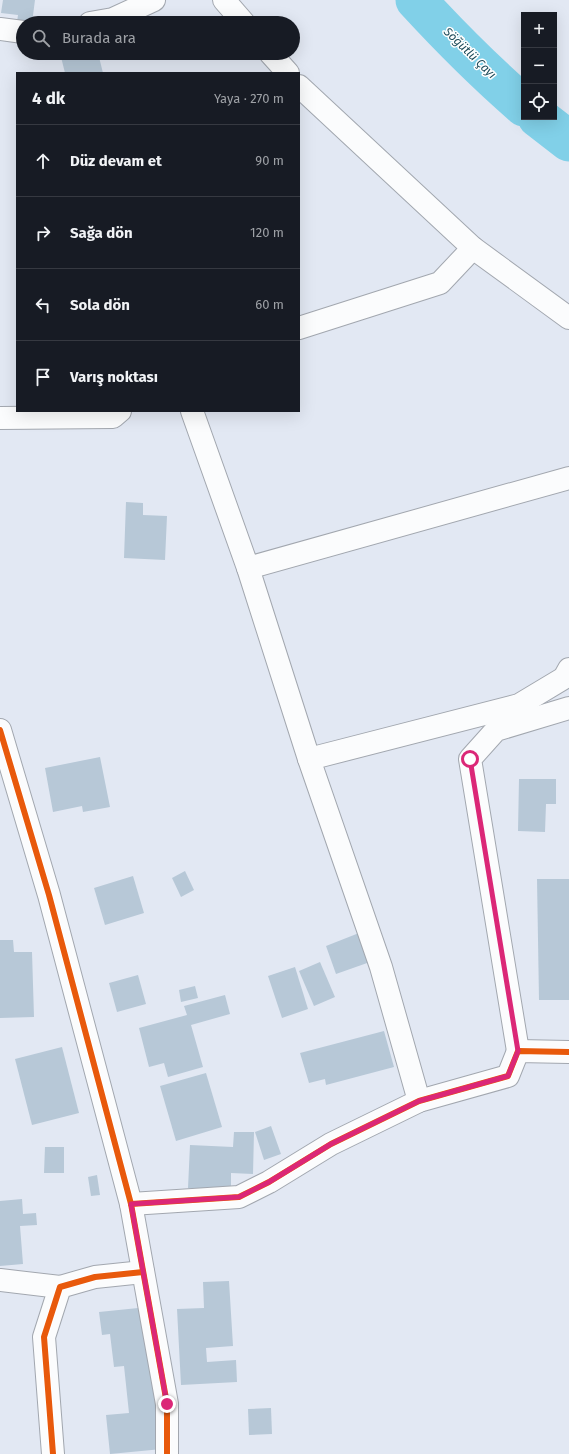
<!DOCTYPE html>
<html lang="tr">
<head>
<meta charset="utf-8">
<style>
  :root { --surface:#171b24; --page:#242831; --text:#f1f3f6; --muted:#9ea1a6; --line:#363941 }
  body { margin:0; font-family:"Fira Sans",sans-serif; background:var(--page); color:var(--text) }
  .controls { position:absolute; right:12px; top:12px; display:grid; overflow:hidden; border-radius:0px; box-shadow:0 4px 16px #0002 }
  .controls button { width:36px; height:36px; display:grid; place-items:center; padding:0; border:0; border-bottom:1px solid var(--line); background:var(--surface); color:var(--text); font:20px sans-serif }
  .stop { position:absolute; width:12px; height:12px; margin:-9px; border:3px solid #db2777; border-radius:50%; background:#fff }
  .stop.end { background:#db2777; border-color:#fff; box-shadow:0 1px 4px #0008 }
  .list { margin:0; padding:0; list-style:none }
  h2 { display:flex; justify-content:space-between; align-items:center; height:52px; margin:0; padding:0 16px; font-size:17px }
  h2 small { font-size:13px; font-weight:400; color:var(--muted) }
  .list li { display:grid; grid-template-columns:26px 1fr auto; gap:12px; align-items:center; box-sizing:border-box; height:72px; padding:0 16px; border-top:1px solid var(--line) }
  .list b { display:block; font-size:15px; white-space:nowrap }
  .list em { font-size:13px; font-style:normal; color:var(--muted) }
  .icon { flex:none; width:22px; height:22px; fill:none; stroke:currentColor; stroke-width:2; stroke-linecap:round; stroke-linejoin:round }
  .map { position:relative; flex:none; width:569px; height:1454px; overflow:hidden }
  .search { position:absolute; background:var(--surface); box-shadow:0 4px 16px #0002; left:16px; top:16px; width:284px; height:44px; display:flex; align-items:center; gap:10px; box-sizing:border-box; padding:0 14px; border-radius:22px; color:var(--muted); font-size:15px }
  .panel { position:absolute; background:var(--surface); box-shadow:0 4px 16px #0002; left:16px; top:72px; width:284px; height:340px; border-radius:0px }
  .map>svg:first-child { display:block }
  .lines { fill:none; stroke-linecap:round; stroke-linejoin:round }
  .river { stroke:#81d0e8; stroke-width:41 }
  .building { fill:#b7c8d7 }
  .minor-casing { stroke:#a2a7af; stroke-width:24 }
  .minor { stroke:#fbfcfd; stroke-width:22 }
  .cycleway-casing { stroke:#fff; stroke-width:8 }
  .cycleway { stroke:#e8590c; stroke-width:6 }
  .route { stroke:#db2777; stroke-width:5 }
  .labels { text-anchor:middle; stroke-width:3; stroke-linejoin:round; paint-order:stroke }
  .water-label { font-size:12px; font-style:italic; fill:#1c4b59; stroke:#fff }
</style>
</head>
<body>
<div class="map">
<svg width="569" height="1454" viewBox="0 0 569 1454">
  <rect width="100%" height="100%" fill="#e2e8f3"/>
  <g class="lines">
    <g class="river">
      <path d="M416 0C450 37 486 73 524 106"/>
      <path d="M538 117 569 141"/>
    </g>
  </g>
  <g class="building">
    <path d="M3 0H35L32 23 17 22 18 15 1 13Z"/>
    <path d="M60 53H113L99 57 103 73H65Z"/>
    <path d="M126 502 143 503V515L167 516 165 560 124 558Z"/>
    <path d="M100 757 110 807 83 812 82 806 53 812 45 768Z"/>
    <path d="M519 779H556V804H546L545 832 518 831Z"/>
    <path d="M185 871 194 890 181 897 172 878Z"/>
    <path d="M133 876 144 913 105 925 94 888Z"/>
    <path d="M537 879H569V1000H539Z"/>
    <path d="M359 933 370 962 336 974 326 946Z"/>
    <path d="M0 940H13L14 952H32L34 1017 0 1018Z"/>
    <path d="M320 962 335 997 314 1006 299 971Z"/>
    <path d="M295 967 308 1009 282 1018 268 976Z"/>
    <path d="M138 975 146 1004 117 1012 109 983Z"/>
    <path d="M195 986 198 998 181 1002 179 990Z"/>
    <path d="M225 995 230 1014 191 1025 203 1067 168 1077 164 1063 149 1067 139 1028 187 1015 184 1006Z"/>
    <path d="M384 1031 394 1067 326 1085 325 1079 309 1083 300 1053Z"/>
    <path d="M62 1047 79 1113 32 1125 15 1059Z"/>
    <path d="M206 1073 222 1127 176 1141 160 1086Z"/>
    <path d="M271 1126 281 1154 264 1160 255 1132Z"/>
    <path d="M234 1132H254L253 1174 231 1173V1189L188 1188 190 1145 233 1147Z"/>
    <path d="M45 1147H64V1173H44Z"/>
    <path d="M97 1175 100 1195 91 1196 88 1177Z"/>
    <path d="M22 1199 23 1214 36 1213 37 1225 20 1226 23 1264 0 1266V1201Z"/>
    <path d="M229 1281 233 1346 206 1348 207 1362 236 1360 237 1382 181 1385 177 1309 204 1308 203 1282Z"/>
    <path d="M148 1307 162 1449 110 1454 106 1415 129 1413 124 1366 114 1367 110 1334 102 1335 99 1312Z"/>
    <path d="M271 1408 272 1434 249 1435 248 1409Z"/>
  </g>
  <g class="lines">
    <g class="minor-casing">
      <g id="minor">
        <path d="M224 0 244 23"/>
        <path d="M90 23 113 19 154 0"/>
        <path d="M0 29 23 32"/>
        <path d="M270 53 288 73"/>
        <path d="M299 86 473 248 569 318"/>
        <path d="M299 328 440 283 473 248"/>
        <path d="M192 411 248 568 309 759 381 967 419 1101"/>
        <path d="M0 418 113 417 120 411"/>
        <path d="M248 568 569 478"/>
        <path d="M0 730 49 895 131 1204 167 1404V1454"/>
        <path d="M309 759 519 705 564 678 569 669"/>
        <path d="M518 1051 470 759 496 730 569 708"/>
        <path d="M131 1204 239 1197 269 1182 331 1144 419 1101 508 1076 518 1051 569 1052"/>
        <path d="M0 1280 60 1287"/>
        <path d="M53 1454 44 1337 60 1287 95 1277 143 1272"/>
      </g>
    </g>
    <use href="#minor" class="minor"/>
    <g class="cycleway-casing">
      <g id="cycleway">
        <path d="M0 730 49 895 131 1204 167 1404V1454"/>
        <path d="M131 1204 239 1197 269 1182 331 1144 419 1101 508 1076 518 1051 569 1052"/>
        <path d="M53 1454 44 1337 60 1287 95 1277 143 1272"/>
      </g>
    </g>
    <use href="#cycleway" class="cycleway"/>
  </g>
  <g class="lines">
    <path class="route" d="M167 1404 131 1204 239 1197 269 1182 331 1144 419 1101 508 1076 518 1051 470 759"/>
  </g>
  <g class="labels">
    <g class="water-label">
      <text transform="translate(470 53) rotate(44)" y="4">Söğütlü Çayı</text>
    </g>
  </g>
</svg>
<div class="controls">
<button>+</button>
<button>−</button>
<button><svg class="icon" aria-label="locate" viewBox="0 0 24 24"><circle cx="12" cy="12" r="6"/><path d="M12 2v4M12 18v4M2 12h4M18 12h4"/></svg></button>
</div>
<div class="stop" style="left:470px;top:759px"></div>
<div class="stop end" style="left:167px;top:1404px"></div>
<div class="search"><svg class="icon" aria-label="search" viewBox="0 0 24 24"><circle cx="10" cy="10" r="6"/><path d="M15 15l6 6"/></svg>Burada ara</div>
<section class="panel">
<h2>4 dk<small>Yaya · 270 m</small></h2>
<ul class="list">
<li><svg class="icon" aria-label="ahead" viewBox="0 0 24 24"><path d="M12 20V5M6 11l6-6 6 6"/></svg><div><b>Düz devam et</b></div><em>90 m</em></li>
<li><svg class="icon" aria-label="right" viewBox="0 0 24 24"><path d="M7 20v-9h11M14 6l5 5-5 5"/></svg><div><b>Sağa dön</b></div><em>120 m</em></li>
<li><svg class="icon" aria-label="left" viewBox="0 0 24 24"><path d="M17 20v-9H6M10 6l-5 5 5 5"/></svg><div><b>Sola dön</b></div><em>60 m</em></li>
<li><svg class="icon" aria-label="arrive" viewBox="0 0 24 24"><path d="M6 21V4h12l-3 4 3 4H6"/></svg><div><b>Varış noktası</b></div></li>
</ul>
</section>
</div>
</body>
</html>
